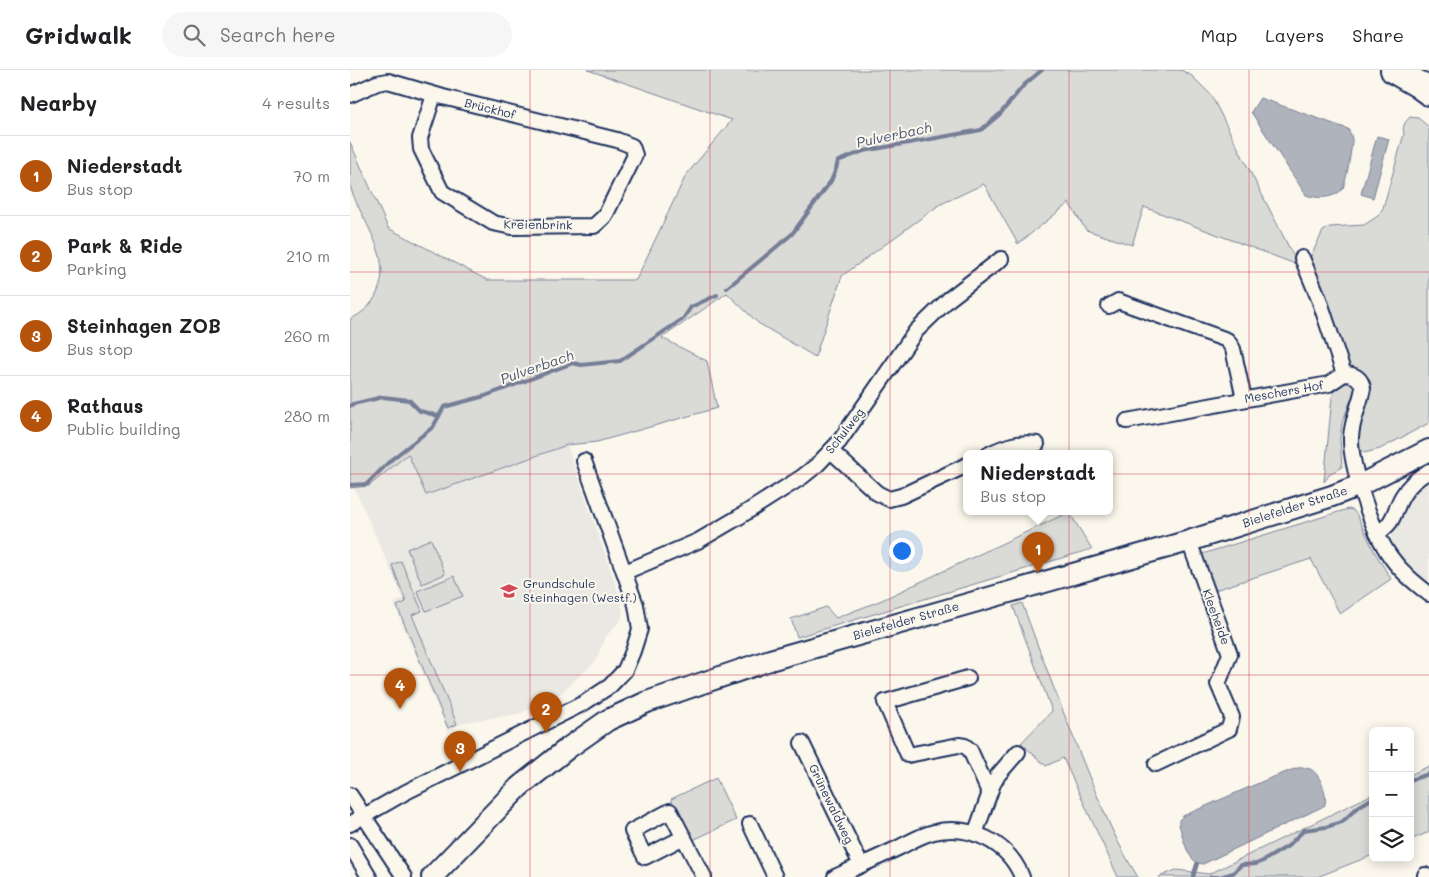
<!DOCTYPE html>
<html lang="en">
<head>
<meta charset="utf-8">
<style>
  :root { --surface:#fff; --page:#f6f6f6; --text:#202124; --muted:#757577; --line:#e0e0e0; --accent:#b45309 }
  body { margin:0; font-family:Mali,sans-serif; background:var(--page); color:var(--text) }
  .controls { position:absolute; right:15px; bottom:15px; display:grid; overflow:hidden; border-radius:8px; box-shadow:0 2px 12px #0003 }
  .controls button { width:45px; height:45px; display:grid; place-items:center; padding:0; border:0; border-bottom:1px solid var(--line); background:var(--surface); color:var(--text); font:25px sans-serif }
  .you { position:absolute; left:551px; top:480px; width:18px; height:18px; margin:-12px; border:4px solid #fff; border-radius:50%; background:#1a73e8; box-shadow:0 0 0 8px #1a73e833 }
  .badge { display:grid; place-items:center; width:32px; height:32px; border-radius:50%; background:var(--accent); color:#fff; font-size:16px; font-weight:700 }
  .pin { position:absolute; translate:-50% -41px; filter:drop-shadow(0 1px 2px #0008) }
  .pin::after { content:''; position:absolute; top:26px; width:18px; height:15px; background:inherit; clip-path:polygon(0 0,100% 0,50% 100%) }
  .popup { position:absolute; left:613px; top:380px; width:150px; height:65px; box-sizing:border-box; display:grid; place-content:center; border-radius:8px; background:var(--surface); filter:drop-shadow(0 1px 4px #0005); font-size:16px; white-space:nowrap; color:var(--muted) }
  .popup b { font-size:19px; color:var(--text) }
  .popup::after { content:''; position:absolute; left:50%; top:100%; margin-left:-10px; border:10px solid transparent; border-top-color:var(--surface) }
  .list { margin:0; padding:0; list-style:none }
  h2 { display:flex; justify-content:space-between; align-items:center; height:65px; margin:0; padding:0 20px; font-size:21px }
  h2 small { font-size:16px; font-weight:400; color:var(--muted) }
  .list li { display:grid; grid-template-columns:32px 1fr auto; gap:15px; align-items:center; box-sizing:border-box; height:80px; padding:0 20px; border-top:1px solid var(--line) }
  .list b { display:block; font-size:19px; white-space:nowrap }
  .list p { margin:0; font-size:16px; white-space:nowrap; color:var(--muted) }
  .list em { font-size:16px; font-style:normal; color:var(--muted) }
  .icon { flex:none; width:28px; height:28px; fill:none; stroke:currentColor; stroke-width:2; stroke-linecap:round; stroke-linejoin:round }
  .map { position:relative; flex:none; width:1079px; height:807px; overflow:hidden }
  header { display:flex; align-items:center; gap:30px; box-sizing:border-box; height:70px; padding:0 25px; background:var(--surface); border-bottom:1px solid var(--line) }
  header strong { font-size:24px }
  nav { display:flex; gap:28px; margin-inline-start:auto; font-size:18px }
  .search { width:350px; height:45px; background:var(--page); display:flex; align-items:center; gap:12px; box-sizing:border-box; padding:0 18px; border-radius:28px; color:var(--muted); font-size:19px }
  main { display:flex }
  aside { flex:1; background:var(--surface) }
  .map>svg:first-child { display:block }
  .built { fill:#eae8e2 }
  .green { fill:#dadad7; stroke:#7a849a }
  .water { fill:#afb3bb; stroke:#747e96 }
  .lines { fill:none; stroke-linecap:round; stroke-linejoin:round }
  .stream { stroke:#747e96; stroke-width:4 }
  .street-casing { stroke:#1b2f5e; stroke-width:18 }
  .secondary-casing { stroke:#1b2f5e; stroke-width:24 }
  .highway-casing { stroke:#1b2f5e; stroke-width:30 }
  .street { stroke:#fbf7ec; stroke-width:14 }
  .secondary { stroke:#fbf7ec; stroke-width:20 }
  .highway { stroke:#fbf7ec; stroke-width:26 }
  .grid { fill:none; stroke:#d1495b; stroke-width:1; stroke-opacity:0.55 }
  .labels { text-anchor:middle; stroke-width:4; stroke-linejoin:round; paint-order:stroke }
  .street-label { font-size:12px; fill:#1b2f5e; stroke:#fbf7ec }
  .poi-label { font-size:12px; fill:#1b2f5e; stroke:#fbf7ec; text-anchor:start }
  .water-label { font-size:14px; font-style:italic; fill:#47577a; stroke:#fbf7ec }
</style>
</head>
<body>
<header>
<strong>Gridwalk</strong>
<div class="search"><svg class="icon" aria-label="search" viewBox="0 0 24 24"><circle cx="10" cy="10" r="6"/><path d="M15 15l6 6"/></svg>Search here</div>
<nav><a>Map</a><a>Layers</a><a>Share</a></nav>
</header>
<main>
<aside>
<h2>Nearby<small>4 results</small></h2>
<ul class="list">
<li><span class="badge">1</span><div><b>Niederstadt</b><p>Bus stop</p></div><em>70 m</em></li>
<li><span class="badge">2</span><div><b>Park &amp; Ride</b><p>Parking</p></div><em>210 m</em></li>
<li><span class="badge">3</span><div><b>Steinhagen ZOB</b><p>Bus stop</p></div><em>260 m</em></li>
<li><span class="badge">4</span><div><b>Rathaus</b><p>Public building</p></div><em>280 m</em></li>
</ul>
</aside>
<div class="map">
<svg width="1079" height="807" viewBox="0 0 1079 807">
  <rect width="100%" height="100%" fill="#fbf7ec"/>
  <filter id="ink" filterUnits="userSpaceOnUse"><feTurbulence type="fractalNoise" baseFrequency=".02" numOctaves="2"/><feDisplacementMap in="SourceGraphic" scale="10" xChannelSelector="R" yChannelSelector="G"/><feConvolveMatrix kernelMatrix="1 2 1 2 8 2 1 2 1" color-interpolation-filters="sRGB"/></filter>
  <g filter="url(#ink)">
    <g class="built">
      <path d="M217 375 270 527 273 541 271 550 257 565 244 593 211 623 169 644 114 652 98 662 44 534 53 528 4 417 19 416 58 384 77 425Z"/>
      <path d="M1079 408V515L1064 505 1051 489 1042 475 1041 469 1044 454 1064 417Z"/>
    </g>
    <g class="green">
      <path d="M238 0H831L842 6 861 25 948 195 794 137 782 175 736 160 719 133 668 174 634 114 589 135 492 206 465 287 408 253 377 223 312 268 357 291 367 338 247 372 217 375 76 425 58 384 19 416 0 418V249C12 244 22 235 27 223 44 188 12 152 1 119 0 107 0 85 0 72L38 158 137 210H286L336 105 382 50Z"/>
      <path d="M1060 47 1068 48 1079 57V353L1030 379 1014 383 1008 377 1007 365 1019 319C1019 303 1006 304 996 294L958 192 973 161 980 157 1014 155 1028 146 1033 138 1054 64C1052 57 1054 53 1060 47Z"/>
      <path d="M997 310 1004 314 1005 319 992 353 990 369 992 397 981 403 974 412 982 327 985 318Z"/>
      <path d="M998 439 1003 440 1007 445 1024 481 1041 509 990 544 961 489 862 521 849 485Z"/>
      <path d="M719 442 742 479 447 567 441 549 476 537 486 548 532 530Z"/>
      <path d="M81 469 95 504 72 514 57 479Z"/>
      <path d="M51 491 72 541 62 545 107 654 98 658 47 536 56 532 42 495Z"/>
      <path d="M104 506 113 526 76 541 67 521Z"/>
      <path d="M672 533C693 591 715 647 738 704 753 739 767 775 788 807H768L713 688 696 696 671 673 702 641 663 536Z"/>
      <path d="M1079 696V762L1060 770V705Z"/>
      <path d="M366 708 386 750 341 771 321 729Z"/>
      <path d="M1023 724V785L967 807H809L826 800 859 804Z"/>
    </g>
    <g class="water">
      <path d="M910 28 998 59C1000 63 1002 66 1002 70 1002 77 996 113 993 118 985 129 967 129 956 125L901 42Z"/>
      <path d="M1027 66 1039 69 1023 128 1011 124Z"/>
      <path d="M947 698C952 698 957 697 962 700 971 706 979 728 974 736L853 794C837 793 834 769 829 755V750L833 746 918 709Z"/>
    </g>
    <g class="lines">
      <g class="stream">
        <path d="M377 218 442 164 481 111 486 99 488 91 514 81 631 60 650 44 674 15 692 0"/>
        <path d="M0 336 3 334 33 327 59 330 70 341 89 346"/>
        <path d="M0 415 17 414 42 389 83 357 94 337 135 326 223 293 231 295 270 291 333 249 341 237 367 225"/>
        <path d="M1060 710 1079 704"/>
        <path d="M843 807 847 794"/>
        <path d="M861 807H869"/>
        <path d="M870 807 883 803 891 795 906 794 913 791 938 776 954 760 976 757 992 752 1008 737 1023 728"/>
      </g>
      <g class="street-casing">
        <g id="street">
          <path d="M0 25 27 13 38 11 93 27 267 70 282 76 285 85 255 146 244 156 162 157 143 153 92 122 71 79 70 68 84 25"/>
          <path d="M952 188 969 229 994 304"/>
          <path d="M759 236 768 231 877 270 883 279 894 329"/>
          <path d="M777 351 979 314 994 304C1004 304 1011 308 1013 318 1010 335 1002 349 1001 367 1000 397 1023 462 1040 486 1051 502 1065 513 1079 524"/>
          <path d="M481 381 527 423 539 429 551 426 617 395"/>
          <path d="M639 384C656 376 669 371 687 374"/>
          <path d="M1027 463C1046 453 1043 441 1053 425 1059 414 1069 407 1079 401"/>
          <path d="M275 502 348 471 389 447 452 407 467 395 489 372 566 261 599 229 651 189"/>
          <path d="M618 608 535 632 558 685 609 675 615 676 620 680 639 722"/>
          <path d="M452 673 511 795"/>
          <path d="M806 694 879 659 882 647 868 614 880 584 839 471"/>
          <path d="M0 725 54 807"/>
          <path d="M0 754 56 722 234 633 260 616 275 600 283 581 290 559 286 535 234 391"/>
          <path d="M400 754 425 807"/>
          <path d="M625 764 643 714 648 705 668 682"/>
          <path d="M334 767 295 787 282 761 320 741 354 807"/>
          <path d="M0 775 19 807"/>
          <path d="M1075 805 1076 807"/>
          <path d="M485 807C507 797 527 788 548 778 560 772 571 765 584 762 620 754 658 772 672 807"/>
        </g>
      </g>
      <g class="secondary-casing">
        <path id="secondary" d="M82 807 169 717 218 678 258 650 297 632 420 590 839 471 982 426 1010 415 1079 380"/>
      </g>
      <g class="highway-casing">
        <path id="highway" d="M1044 0 1068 14 1079 22"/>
      </g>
      <use href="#street" class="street"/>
      <use href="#secondary" class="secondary"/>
      <use href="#highway" class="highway"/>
    </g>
  </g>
  <path class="grid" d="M180 0V807M360 0V807M540 0V807M719 0V807M899 0V807M0 202H1079M0 404H1079M0 605H1079"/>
  <defs>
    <g id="school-bare" transform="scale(1.35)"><path d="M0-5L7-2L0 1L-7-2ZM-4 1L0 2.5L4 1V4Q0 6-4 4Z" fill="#d1495b" stroke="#fbf7ec" stroke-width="2.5" paint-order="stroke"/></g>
  </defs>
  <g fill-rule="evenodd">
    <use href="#school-bare" x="159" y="521"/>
  </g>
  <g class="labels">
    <g class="street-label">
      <text transform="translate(140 39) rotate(14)" y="4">Brückhof</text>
      <text transform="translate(188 155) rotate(1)" y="4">Kreienbrink</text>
      <text transform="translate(934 322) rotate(-10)" y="4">Meschers Hof</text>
      <text transform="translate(495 361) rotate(-52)" y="4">Schulweg</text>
      <text transform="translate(945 437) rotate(-18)" y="4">Bielefelder Straße</text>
      <text transform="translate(866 547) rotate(70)" y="4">Kleeheide</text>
      <text transform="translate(556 551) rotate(-16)" y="4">Bielefelder Straße</text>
      <text transform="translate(481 734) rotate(64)" y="4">Grünewaldweg</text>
    </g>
    <g class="poi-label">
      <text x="173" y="518">Grundschule<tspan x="173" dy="14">Steinhagen (Westf.)</tspan></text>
    </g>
    <g class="water-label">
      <text transform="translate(544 65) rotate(-12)" y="5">Pulverbach</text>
      <text transform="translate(187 297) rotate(-19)" y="5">Pulverbach</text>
    </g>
  </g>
</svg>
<div class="controls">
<button>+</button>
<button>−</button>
<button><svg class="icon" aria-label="layers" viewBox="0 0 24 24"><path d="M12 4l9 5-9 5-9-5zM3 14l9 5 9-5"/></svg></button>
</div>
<div class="you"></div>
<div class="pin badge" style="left:688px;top:503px">1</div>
<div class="popup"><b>Niederstadt</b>Bus stop</div>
<div class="pin badge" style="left:196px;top:663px">2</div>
<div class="pin badge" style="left:110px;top:702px">3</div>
<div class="pin badge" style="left:50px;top:639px">4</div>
</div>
</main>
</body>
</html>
